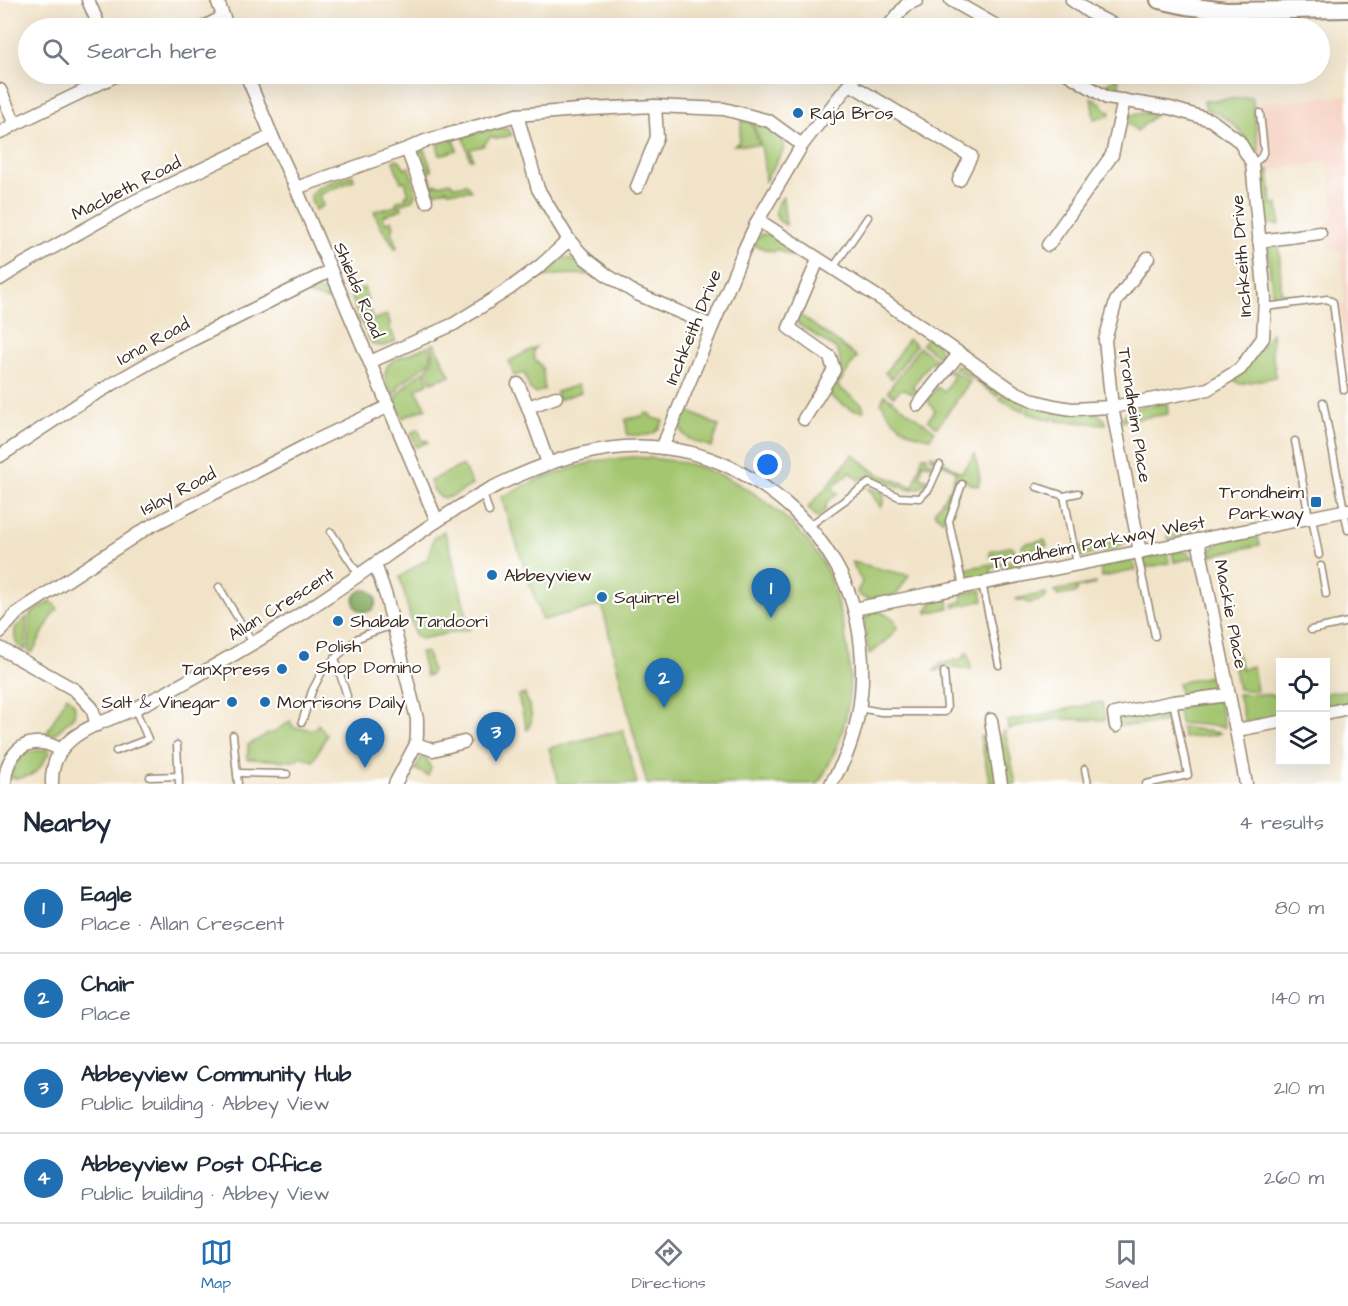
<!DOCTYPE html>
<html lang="en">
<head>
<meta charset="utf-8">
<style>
  :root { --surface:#fff; --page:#f2f2f3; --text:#1f2937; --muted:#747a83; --line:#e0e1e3; --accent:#1f6fb2 }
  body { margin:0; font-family:"Architects Daughter",sans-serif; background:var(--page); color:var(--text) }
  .controls { position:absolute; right:18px; bottom:18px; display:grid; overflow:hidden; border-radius:0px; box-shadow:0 6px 24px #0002 }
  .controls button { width:54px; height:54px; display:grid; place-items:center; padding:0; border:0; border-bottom:2px solid var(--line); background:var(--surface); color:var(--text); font:30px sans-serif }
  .you { position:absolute; left:768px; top:465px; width:21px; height:21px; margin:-15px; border:4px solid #fff; border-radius:50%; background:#1a73e8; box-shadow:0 0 0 9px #1a73e833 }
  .badge { display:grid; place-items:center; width:39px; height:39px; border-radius:50%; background:var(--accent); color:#fff; font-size:20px; font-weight:700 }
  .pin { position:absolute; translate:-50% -50px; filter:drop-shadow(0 2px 3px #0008) }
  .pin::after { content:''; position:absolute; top:32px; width:21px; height:18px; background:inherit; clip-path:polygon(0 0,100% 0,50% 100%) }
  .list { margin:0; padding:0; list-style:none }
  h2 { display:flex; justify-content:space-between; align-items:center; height:78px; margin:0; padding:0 24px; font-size:26px }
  h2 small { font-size:20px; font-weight:400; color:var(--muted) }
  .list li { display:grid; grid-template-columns:39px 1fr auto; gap:18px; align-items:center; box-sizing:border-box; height:90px; padding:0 24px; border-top:2px solid var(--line) }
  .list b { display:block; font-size:22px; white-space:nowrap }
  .list p { margin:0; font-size:20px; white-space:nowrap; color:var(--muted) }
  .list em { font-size:20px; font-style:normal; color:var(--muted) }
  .icon { flex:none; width:33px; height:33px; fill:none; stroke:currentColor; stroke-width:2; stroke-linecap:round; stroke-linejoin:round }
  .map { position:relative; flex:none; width:1348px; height:784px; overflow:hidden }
  .search { position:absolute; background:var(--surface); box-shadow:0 6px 24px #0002; left:18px; right:18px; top:18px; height:66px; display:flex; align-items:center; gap:15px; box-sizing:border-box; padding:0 21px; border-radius:33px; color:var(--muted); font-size:22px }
  .sheet { height:438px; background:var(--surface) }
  nav { display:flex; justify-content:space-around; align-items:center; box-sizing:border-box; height:84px; border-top:2px solid var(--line); background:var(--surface); font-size:16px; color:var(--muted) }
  nav a { display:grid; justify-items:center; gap:3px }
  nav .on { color:var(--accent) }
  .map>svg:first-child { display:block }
  .built { fill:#f6d2c3 }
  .green { fill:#a4c66f; stroke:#707846; stroke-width:1.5 }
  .forest { fill:#83ab62; stroke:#5f6a40; stroke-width:1.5 }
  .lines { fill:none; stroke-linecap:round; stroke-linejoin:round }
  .lane-casing { stroke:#968672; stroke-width:9 }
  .street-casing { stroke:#968672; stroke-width:15 }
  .secondary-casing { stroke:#968672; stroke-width:20 }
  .lane { stroke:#fff; stroke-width:6 }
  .street { stroke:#fff; stroke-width:12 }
  .secondary { stroke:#fff; stroke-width:16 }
  .poi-dot { fill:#1f6fb2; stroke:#fff; stroke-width:2 }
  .labels { text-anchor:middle; stroke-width:4.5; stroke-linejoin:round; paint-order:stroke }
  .poi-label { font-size:18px; fill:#3b2a1e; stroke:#fff; text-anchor:start }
  .street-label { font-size:18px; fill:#3b2a1e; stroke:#fff }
</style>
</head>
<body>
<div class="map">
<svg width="1348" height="784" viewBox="0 0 1348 784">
  <rect width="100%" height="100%" fill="#fff"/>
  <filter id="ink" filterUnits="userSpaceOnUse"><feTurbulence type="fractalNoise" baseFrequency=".0167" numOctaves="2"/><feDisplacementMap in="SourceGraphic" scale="12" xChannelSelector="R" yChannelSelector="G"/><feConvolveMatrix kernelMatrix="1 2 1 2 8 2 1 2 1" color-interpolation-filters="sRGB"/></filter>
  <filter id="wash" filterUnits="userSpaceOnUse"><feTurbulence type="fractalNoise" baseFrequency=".008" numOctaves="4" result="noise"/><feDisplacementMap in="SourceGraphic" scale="24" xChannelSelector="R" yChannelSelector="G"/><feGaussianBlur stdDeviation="1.35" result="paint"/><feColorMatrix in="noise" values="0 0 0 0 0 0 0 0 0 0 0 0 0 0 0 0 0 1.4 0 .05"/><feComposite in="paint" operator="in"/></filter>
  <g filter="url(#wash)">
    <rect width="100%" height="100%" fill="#f1e3c7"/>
    <path class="built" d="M1348 95V380L1340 305 1346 304 1341 251H1334L1328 248 1326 223 1334 215 1328 161 1259 172 1253 104Z"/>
    <g class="green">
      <path d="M1118 75 1120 93 1104 87Z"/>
      <path d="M1252 97 1253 104 1259 152H1254C1243 131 1228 116 1206 109L1204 101Z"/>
      <path d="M1091 98 1102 104 1106 110 1110 112 1109 116 1094 119Z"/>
      <path d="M1144 113 1155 115 1137 131 1124 120 1126 116Z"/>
      <path d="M742 120 751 123 759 145H734L739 142Z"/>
      <path d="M751 121C764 126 789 134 783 151L765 181C764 160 762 139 751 121Z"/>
      <path d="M499 128 508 129 512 135 497 139 491 136 483 146 470 149 473 159H470L463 136Z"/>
      <path d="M454 139 457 150 440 155 437 145Z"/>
      <path d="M424 149 432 171 428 172 433 186 437 184 439 185 450 182 454 186 467 184 471 191H448L447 189 435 193 426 189 417 164 420 162 418 156 419 152Z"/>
      <path d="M396 159 400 161 405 169 409 167 416 192 413 199 401 205 402 209 383 216 385 223 392 220 394 227 391 229 397 247 395 248 389 238 381 228 374 211 397 206 396 202 406 198 405 195H409L405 181 401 182 393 161Z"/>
      <path d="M1269 170 1272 205 1278 204 1280 225 1270 224 1264 217 1259 172Z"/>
      <path d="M353 175 354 180 319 195 323 206 315 210C313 205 310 199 311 195 315 185 343 178 353 175Z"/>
      <path d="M783 197 786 225C772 219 773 208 783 197Z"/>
      <path d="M763 234 770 235 800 253 799 259 776 249 774 252 753 245 756 238Z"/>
      <path d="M1279 242 1282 300H1273L1268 253 1271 246Z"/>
      <path d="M565 258C576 258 583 268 590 275 570 273 556 274 536 278L561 259Z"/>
      <path d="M364 288 368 300 355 306 350 293Z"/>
      <path d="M313 289 329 293 333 301 302 293Z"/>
      <path d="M367 304 373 320 387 315 391 325 389 326 396 341C387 345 377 350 370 341L355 308Z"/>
      <path d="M799 314 857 357 837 386 862 404 864 411 850 409 830 396 829 389C838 375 846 364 835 348L798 324 797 319Z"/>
      <path d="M1272 333V351L1276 377 1240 384 1234 380Z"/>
      <path d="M927 338 937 344 943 359 922 344Z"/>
      <path d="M908 339 916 345 892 379 885 373Z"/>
      <path d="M435 344 450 376 431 382 426 369C433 361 436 356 431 345Z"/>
      <path d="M428 346 432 354 429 362 400 385 393 397C387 383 379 373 392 361Z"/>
      <path d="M536 347 533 352 535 361C546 366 543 379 544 390L535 393 530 389 524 373 514 376 509 361Z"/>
      <path d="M919 347 941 363 939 366 931 361 912 387 920 393 912 394C904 387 901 388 894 396L888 391Z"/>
      <path d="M956 365H966L977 373 972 379 954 367Z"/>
      <path d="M951 369 970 382 937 427 928 420 935 411 929 403 928 398 937 387 944 392 954 376 947 371Z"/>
      <path d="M424 371 428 383 416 389 426 408 402 418 395 401C401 387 411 380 424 371Z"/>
      <path d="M980 375 1001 389 997 396 975 381Z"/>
      <path d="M578 385 581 392 558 400 556 392Z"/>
      <path d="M1004 391 1027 402 1024 411 1016 408 1000 399Z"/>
      <path d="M885 395 935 431 930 438C909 436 890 421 881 402Z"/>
      <path d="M1167 402 1168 414 1122 421 1124 415 1130 409Z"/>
      <path d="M1030 403 1054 410 1053 420H1049L1027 413Z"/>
      <path d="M686 410 719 426 712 447C702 443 680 441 681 425 682 421 685 415 686 410Z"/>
      <path d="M1057 411 1098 414 1105 420 1106 424 1056 421Z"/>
      <path d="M646 413 650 414 651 417 663 421C656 439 644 435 627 435L626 419 642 416Z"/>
      <path d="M418 429 423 441 427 440 428 442 416 447 411 433Z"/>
      <path d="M853 454 876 473 913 487 923 456H927V461L933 463 932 466 923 463 920 477 928 480C910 506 882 468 858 480L851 472 832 487 838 494 827 502 825 510 817 518 808 507 826 488Z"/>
      <path d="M975 454 980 480 978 486 968 483 967 481 958 478 944 516V520H942L934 512 951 488 956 471 931 458V455L935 456 961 473Z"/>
      <path d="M632 457C655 458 677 460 699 467 747 482 797 520 823 563 832 578 835 597 840 614 858 677 852 728 818 784H647L631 724 602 605 542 620 501 497 537 480 586 464 594 461Z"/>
      <path d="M463 465 472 485C453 496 439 509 430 481Z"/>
      <path d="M868 488 883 492 884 500 881 508Z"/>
      <path d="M1198 523 1200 533 1168 539 1167 530 1178 527 1179 529 1185 528V526Z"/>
      <path d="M444 531 451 551 470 629 421 639 415 636 400 577 425 560H427L434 538Z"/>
      <path d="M1257 535 1260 545 1208 556C1214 537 1241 538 1257 535Z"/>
      <path d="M1129 537C1122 548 1115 550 1102 552L1100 543Z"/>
      <path d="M1045 540 1047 546 1023 551 1022 546 1025 543Z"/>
      <path d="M1095 543 1097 553 1080 557 1078 547Z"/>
      <path d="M1012 546 1014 548 1015 552 990 557V551Z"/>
      <path d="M1180 551 1187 552 1194 558 1174 562 1172 552Z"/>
      <path d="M1167 553 1169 563 1145 568 1144 558Z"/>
      <path d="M1018 559 1020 569 1007 572 1005 562Z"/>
      <path d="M1133 560 1136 570 1102 577 1100 567Z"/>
      <path d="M852 562C871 566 889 572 909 575L897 594C884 597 866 605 857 592L862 582Z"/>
      <path d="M1001 562V566L991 568 992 575 966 580 964 569Z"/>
      <path d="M1096 583V584L1077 588V592L1075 593 1058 596 1054 591Z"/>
      <path d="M981 590 983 601 954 607 953 604 963 601 961 594Z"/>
      <path d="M1046 593V597L1043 600 1028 603 1023 600H1018L1016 599Z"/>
      <path d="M947 597 949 608 927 613V610L934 600Z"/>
      <path d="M51 601 58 609 53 614 32 653 29 652 30 614Z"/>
      <path d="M875 609 894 619 897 628C889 639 881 647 869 654L864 625 866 618Z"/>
      <path d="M27 617 26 650C15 646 14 639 15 628Z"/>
      <path d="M420 652H423L427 653 432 671 430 675 426 676Z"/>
      <path d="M1237 652 1242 669 1253 666 1257 691 1238 689 1231 653Z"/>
      <path d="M968 653 971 669H960L959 667 939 668 938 671H934L940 664 964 658V654Z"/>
      <path d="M1215 675 1216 682 1214 688 1180 694 1178 683Z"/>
      <path d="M1348 690V703L1326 707V693Z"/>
      <path d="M525 694C529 706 536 720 527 730L518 696Z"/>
      <path d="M1238 694 1280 695V717L1247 722 1245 721Z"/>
      <path d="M67 696C75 702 76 707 74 716L55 734 45 736Z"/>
      <path d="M1218 700 1225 727 1180 723 1178 711 1179 707Z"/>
      <path d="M1102 702 1105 720 1055 719 1008 729 1007 721Z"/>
      <path d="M1169 709 1172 722 1121 726V723L1125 716Z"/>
      <path d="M290 721 294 728 315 729 318 724 327 735 313 761 301 756 294 761 248 759V745L269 733 271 734Z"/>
      <path d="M1181 727 1221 733 1214 735 1184 738Z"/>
      <path d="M623 730 637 784H559L549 748Z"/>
      <path d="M1005 731 1016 784H1008L999 737 1002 733Z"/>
      <path d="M980 736 988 738 990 742 997 784H990Z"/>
      <path d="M46 747 50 750C41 769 34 780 10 778 16 757 23 751 45 750Z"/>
      <path d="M423 757 426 758 431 768 428 776 415 769 421 758Z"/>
    </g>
    <circle class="forest" cx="365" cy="601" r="11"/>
  </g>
  <g filter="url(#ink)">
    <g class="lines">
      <g class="lane-casing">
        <g id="lane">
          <path d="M1252 163C1259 160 1262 158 1264 150L1260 113"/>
          <path d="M833 268 868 217"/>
          <path d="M1265 307 1327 299 1333 302 1344 390"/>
          <path d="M1323 402 1348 530"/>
          <path d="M1295 441 1309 517"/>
          <path d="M962 484 949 521 963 587"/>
          <path d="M1037 487 1064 496 1078 493"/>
          <path d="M483 493 489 512"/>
          <path d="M1064 496 1077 564"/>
          <path d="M1312 518 1319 555"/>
          <path d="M809 526 869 483 899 497 920 498 929 489 940 465"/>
          <path d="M331 532 359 575"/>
          <path d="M1137 552 1155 636"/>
          <path d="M1321 566 1326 594"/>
          <path d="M982 583 999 665"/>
          <path d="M219 587 253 643"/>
          <path d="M1311 630 1348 622"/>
          <path d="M335 658 347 696"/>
          <path d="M859 708 881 712H945L947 708 944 672"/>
          <path d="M302 722 312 691 324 668 358 638 370 633 393 625"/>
          <path d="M233 735 238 784"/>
          <path d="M177 745 179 784"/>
          <path d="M116 751 148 739 135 709"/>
          <path d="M1085 769 1088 784"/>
          <path d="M237 773 287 774"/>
          <path d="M150 777 179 776"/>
          <path d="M1146 784 1188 775 1173 702"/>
        </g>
      </g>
      <g class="street-casing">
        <g id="street">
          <path d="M88 0 100 28"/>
          <path d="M217 0 228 28"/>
          <path d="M951 0 1000 28"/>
          <path d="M1072 0 1092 14 1120 28"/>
          <path d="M1226 11 1227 28"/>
          <path d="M202 28 223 17"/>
          <path d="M887 28 906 5 917 0"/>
          <path d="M246 74 272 136 296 188 437 521"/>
          <path d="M850 84 971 156 959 180"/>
          <path d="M0 90 15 124"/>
          <path d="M517 115 538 189 569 240 586 259 607 275 637 294 712 326"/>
          <path d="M0 133 15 124 119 74"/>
          <path d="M407 149 426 201"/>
          <path d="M637 187 657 137 655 106"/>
          <path d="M296 188 407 149 425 141 517 115 590 109 655 106 724 109 769 121 802 145"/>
          <path d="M758 220 884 301 1015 392 1035 401 1054 406 1072 409 1112 407 1208 389 1240 369 1263 338 1265 298 1252 163 1239 141 1211 120 1170 108 1107 98 1068 74"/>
          <path d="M1259 241 1320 233"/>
          <path d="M1048 245 1112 155 1124 100"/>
          <path d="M0 279 22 265 133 202 272 136"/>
          <path d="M370 362 454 324 509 289 540 266 569 240"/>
          <path d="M518 384 528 407 556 397"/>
          <path d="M918 405 959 354"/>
          <path d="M528 407 548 463"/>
          <path d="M804 419 834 370 830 357 789 328 818 260"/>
          <path d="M662 448 744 250 758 220 802 145 857 74"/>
          <path d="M0 456 83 401 168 352 330 271"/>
          <path d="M1198 540 1237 735 1246 784"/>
          <path d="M1140 552 1112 407 1105 340 1116 301 1148 258"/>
          <path d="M375 564 386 596 417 719V734L416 744 395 784"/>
          <path d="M854 609 1348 510"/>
          <path d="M0 632 17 613 147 528 315 441 389 406"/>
          <path d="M0 648 75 690 92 708 97 725"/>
          <path d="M1326 713 1348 708"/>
          <path d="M991 720 1001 784"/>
          <path d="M1116 726 1114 714 1173 702 1228 695"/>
          <path d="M1237 730 1280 722"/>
          <path d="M416 744 433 750 464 742"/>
          <path d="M5 784C5 762 17 740 43 743 49 744 56 747 61 750"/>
          <path d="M52 784C50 733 100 725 136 708 155 699 174 689 193 678 239 652 284 626 328 596 372 567 414 535 459 507 468 502 476 496 484 492 565 450 650 426 736 470 780 493 811 522 836 565 867 620 870 695 847 753 843 764 836 774 831 784"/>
        </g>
      </g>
      <g class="secondary-casing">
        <path id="secondary" d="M1159 0 1186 6 1226 11 1348 9"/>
      </g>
      <use href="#lane" class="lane"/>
      <use href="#street" class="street"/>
      <use href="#secondary" class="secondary"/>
    </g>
  </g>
  <g class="poi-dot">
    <circle cx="798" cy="113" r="6"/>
    <rect x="1310" y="496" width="12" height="12" rx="3"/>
    <circle cx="492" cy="575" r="6"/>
    <circle cx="602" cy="597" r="6"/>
    <circle cx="338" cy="621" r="6"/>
    <circle cx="304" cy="656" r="6"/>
    <circle cx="282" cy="669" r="6"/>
    <circle cx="232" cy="702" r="6"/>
    <circle cx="265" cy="702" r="6"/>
  </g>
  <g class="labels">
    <g class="poi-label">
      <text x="810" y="119">Raja Bros</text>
      <text x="1304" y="498" text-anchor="end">Trondheim<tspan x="1304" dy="21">Parkway</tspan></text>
      <text x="504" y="581">Abbeyview</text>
      <text x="614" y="603">Squirrel</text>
      <text x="350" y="627">Shabab Tandoori</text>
      <text x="316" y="652">Polish<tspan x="316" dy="21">Shop Domino</tspan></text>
      <text x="270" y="675" text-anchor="end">TanXpress</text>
      <text x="220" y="708" text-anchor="end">Salt &amp; Vinegar</text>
      <text x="277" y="708">Morrisons Daily</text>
    </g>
    <g class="street-label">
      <text transform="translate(126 188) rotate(-27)" y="6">Macbeth Road</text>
      <text transform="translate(1241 256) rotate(-94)" y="6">Inchkeith Drive</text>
      <text transform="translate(359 290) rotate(67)" y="6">Shields Road</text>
      <text transform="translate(693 327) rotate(-68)" y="6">Inchkeith Drive</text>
      <text transform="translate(153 341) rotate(-29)" y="6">Iona Road</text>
      <text transform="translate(1135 415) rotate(81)" y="6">Trondheim Place</text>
      <text transform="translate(178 491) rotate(-28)" y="6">Islay Road</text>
      <text transform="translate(1098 542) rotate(-11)" y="6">Trondheim Parkway West</text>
      <text transform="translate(281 604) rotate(-32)" y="6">Allan Crescent</text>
      <text transform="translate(1231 614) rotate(79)" y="6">Mackie Place</text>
    </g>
  </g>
</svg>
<div class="controls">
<button><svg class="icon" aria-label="locate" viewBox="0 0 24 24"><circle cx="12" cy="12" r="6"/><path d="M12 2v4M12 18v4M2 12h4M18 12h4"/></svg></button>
<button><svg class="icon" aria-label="layers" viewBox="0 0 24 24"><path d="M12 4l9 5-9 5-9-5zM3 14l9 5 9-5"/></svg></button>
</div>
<div class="you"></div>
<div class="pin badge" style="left:771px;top:618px">1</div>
<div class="pin badge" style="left:664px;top:708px">2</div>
<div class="pin badge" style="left:496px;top:762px">3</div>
<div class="pin badge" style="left:365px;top:768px">4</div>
<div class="search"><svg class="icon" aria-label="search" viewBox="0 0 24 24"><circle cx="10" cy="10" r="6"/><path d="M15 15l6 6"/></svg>Search here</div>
</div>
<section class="sheet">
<h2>Nearby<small>4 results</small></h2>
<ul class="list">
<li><span class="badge">1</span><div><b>Eagle</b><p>Place · Allan Crescent</p></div><em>80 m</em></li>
<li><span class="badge">2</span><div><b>Chair</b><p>Place</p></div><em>140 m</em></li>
<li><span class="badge">3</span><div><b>Abbeyview Community Hub</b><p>Public building · Abbey View</p></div><em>210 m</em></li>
<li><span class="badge">4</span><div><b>Abbeyview Post Office</b><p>Public building · Abbey View</p></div><em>260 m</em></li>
</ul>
</section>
<nav>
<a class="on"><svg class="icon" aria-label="map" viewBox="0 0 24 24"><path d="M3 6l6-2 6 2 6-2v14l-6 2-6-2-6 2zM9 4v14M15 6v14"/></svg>Map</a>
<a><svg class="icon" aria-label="directions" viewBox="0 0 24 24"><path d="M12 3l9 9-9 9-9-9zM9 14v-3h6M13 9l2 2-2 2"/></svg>Directions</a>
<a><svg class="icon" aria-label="saved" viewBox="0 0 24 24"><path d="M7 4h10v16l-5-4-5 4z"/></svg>Saved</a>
</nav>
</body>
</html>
